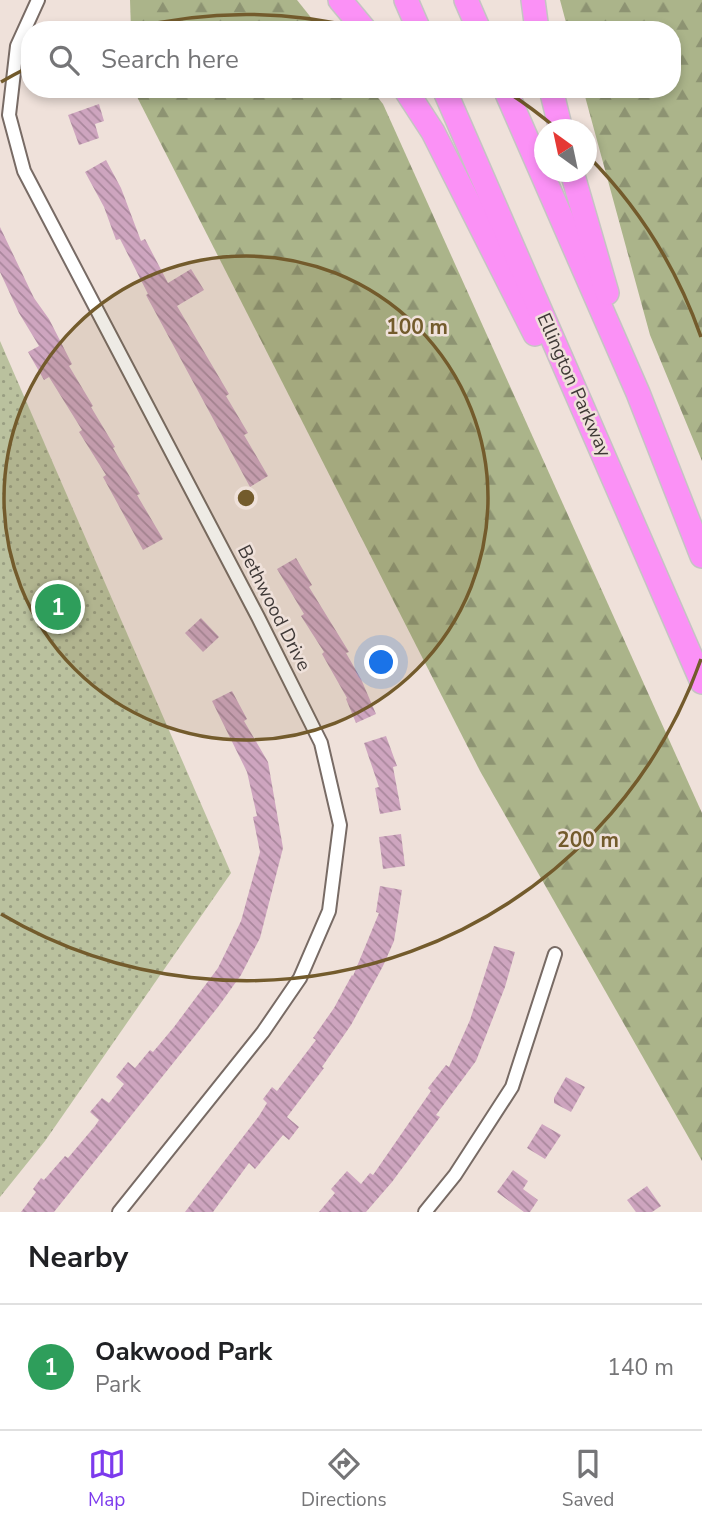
<!DOCTYPE html>
<html lang="en">
<head>
<meta charset="utf-8">
<style>
	body { margin:0; font-family:"Nunito Sans",sans-serif; background:#f2f2f2; color:#202124 }
	.compass { position:absolute; left:534px; top:119px; width:63px; height:63px; border-radius:50%; background:#fff; box-shadow:0 4px 10px #0003; rotate:327deg }
	.you { position:absolute; left:382px; top:663px; width:24px; height:24px; margin:-18px; border:5px solid #fff; border-radius:50%; background:#1a73e8; box-shadow:0 0 0 10px #1a73e833 }
	.badge { display:grid; place-items:center; width:46px; height:46px; border-radius:50%; background:#7c3aed; color:#fff; font-size:23px; font-weight:700 }
	.pin { position:absolute; translate:-50% -50%; border:4px solid #fff; box-shadow:0 2px 7px #0006 }
	.list { margin:0; padding:0; list-style:none }
	h2 { display:flex; justify-content:space-between; align-items:center; height:91px; margin:0; padding:0 28px; font-size:30px }
	h2 small { font-size:23px; font-weight:400; color:#757577 }
	.list li { display:grid; grid-template-columns:46px 1fr auto; gap:21px; align-items:center; box-sizing:border-box; height:126px; padding:0 28px; border-top:2px solid #e0e0e0 }
	.list b { display:block; font-size:26px; white-space:nowrap }
	.list p { margin:0; font-size:23px; white-space:nowrap; color:#757577 }
	.list em { font-size:23px; font-style:normal; color:#757577 }
	.icon { flex:none; width:38px; height:38px; fill:none; stroke:currentColor; stroke-width:2; stroke-linecap:round; stroke-linejoin:round }
	.map { position:relative; flex:none; width:702px; height:1212px; overflow:hidden }
	.search { position:absolute; background:#fff; box-shadow:0 4px 10px #0003; left:21px; right:21px; top:21px; height:77px; display:flex; align-items:center; gap:18px; box-sizing:border-box; padding:0 24px; border-radius:28px; color:#757577; font-size:26px }
	.sheet { height:217px; background:#fff }
	nav { display:flex; justify-content:space-around; align-items:center; box-sizing:border-box; height:98px; border-top:2px solid #e0e0e0; background:#fff; font-size:19px; color:#757577 }
	nav a { display:grid; justify-items:center; gap:4px }
	nav .on { color:#7c3aed }
	.map>svg:first-child { display:block }
	.grass { fill:url(#grass-dots) }
	.forest { fill:url(#forest-firs) }
	.building { fill:url(#building-back-hatch) }
	.lines { fill:none; stroke-linecap:round; stroke-linejoin:round }
	.minor-casing { stroke:#786b65; stroke-width:16 }
	.motorway-casing { stroke:#c5c4c3; stroke-width:26 }
	.minor { stroke:#fff; stroke-width:12 }
	.motorway { stroke:#fb91f6; stroke-width:23 }
	.ring { fill:none; stroke:#735b2c; stroke-width:3.5 }
	.labels { text-anchor:middle; dominant-baseline:central; stroke-width:5; stroke-linejoin:round; paint-order:stroke }
	.street-label { font-size:19px; fill:#3f3937; stroke:#efe1da }
	.centre { fill:#735b2c; stroke:#efe1da; stroke-width:3.5 }
	.ring-label { font-size:21px; text-anchor:middle; font-weight:bold; fill:#735b2c; stroke:#efe1da; stroke-width:5; stroke-linejoin:round; paint-order:stroke }
</style>
</head>
<body>
<div class="map">
<svg width="702" height="1212" viewBox="0 0 702 1212">
	<defs>
		<pattern id="grass-dots" width="8" height="8" patternUnits="userSpaceOnUse" patternTransform="scale(1.75)"><rect width="8" height="8" fill="#bac19e"/><path d="M2 2h.1M6 6h.1" fill="none" stroke="#999e82" stroke-width="1.8" stroke-linecap="round"/></pattern>
		<pattern id="forest-firs" width="22" height="20" patternUnits="userSpaceOnUse" patternTransform="scale(1.75)"><rect width="22" height="20" fill="#abb48a"/><path d="M5 1l3.5 6h-7zM16 11l3.5 6h-7z" fill="#8d9372"/></pattern>
		<pattern id="building-back-hatch" width="6" height="6" patternUnits="userSpaceOnUse" patternTransform="scale(1.75)"><rect width="6" height="6" fill="#cea5bf"/><path d="M-1 5l2 2M0 0l6 6M5-1l2 2" fill="none" stroke="#a9879c"/></pattern>
	</defs>
	<rect width="100%" height="100%" fill="#efe1da"/>
	<path class="grass" d="M0,341l231,532 -186,268 -45,56z"/>
	<g class="forest">
		<path d="M130,0h167l24,30h-190z"/>
		<path d="M560,0h142v461l-52,-126 -67,-246h89v-59h-104z"/>
		<path d="M133,89h238l12,15 319,709v348l-222,-390z"/>
	</g>
	<g class="building">
		<path d="M99,104l5,17 -9,3 4,14 -20,7 -11,-30z"/>
		<path d="M106,160l15,28 20,53 4,-2 23,44 23,-14 13,21 -27,16 52,88 -3,2 22,37 -4,2 24,41 -18,11 -104,-192 2,-1 -28,-55 -4,1 -12,-33 -19,-35z"/>
		<path d="M0,227l34,71 15,21 23,45 -3,2 24,40 -2,1 24,40 -2,1 27,46 -3,1 26,44 -20,11 -40,-73 3,-2 -27,-43 3,-2 -33,-53 -5,3 -16,-28 11,-6 -20,-33 -19,-41z"/>
		<path d="M296,558l16,27 -3,2 40,65 -3,1 15,26 15,35 -20,9 -10,-24 1,-1 -25,-44 2,-2 -23,-36 3,-2 -27,-45z"/>
		<path d="M201,618l18,19 -16,15 -18,-19z"/>
		<path d="M232,691l15,28 -3,2 24,41 15,86 -23,90 -19,37 -23,32 -164,205h-33l15,-20 -3,-3 8,-11 3,2 21,-24 3,2 27,-32 4,-6 -9,-8 12,-14 7,5 15,-19 -8,-7 12,-15 7,6 15,-18 3,2 21,-25 44,-59 23,-47 19,-69 -7,-35 4,-1 -10,-44 -35,-71z"/>
		<path d="M386,736l11,30 -4,1 8,43 -21,4 -5,-26 4,-1 -15,-44z"/>
		<path d="M401,834l4,32 -22,3 -4,-32z"/>
		<path d="M380,886l22,4 -8,51 -11,25 -32,59 -29,42 2,1 -37,49 12,10 -10,13 -6,-5 -28,34 -6,-6 -36,49h-28l74,-96 8,-13 -4,-4 9,-12 5,4 39,-51 -3,-2 21,-30 18,-33 1,1 26,-63 -3,-1z"/>
		<path d="M494,946l21,6 -10,35 -29,74 -40,54 4,2 -48,65 -26,30h-47l16,-19 -4,-4 16,-18 14,13 9,-11 3,2 58,-84 -3,-3 18,-23 3,2 21,-47z"/>
		<path d="M566,1077l19,10 -14,25 -17,-9v-5z"/>
		<path d="M542,1124l19,11 -16,24 -18,-11z"/>
		<path d="M513,1170l15,11 -5,8 15,11 -8,12h-6l-27,-20z"/>
		<path d="M647,1186l14,20 -9,6h-16l-9,-12z"/>
	</g>
	<g class="lines">
		<defs>
			<g id="minor">
				<path d="M38,0l-21,46 -8,69 15,56 234,446 63,126 19,82 -11,86 -29,67 -37,54 -144,180"/>
				<path d="M425,1212l30,-37 57,-88 43,-133"/>
			</g>
			<g id="motorway">
				<path d="M340,0l25,30"/>
				<path d="M406,0l13,30"/>
				<path d="M466,0l13,30"/>
				<path d="M533,0l4,30"/>
				<path d="M405,89l28,43 102,202"/>
				<path d="M444,89l258,593"/>
				<path d="M505,89l133,304 64,163"/>
				<path d="M551,89l10,41"/>
				<path d="M572,172l35,121"/>
			</g>
		</defs>
		<use href="#minor" class="minor-casing"/>
		<use href="#motorway" class="motorway-casing"/>
		<use href="#minor" class="minor"/>
		<use href="#motorway" class="motorway"/>
	</g>
	<circle cx="246" cy="498" r="242" fill="#735b2c" fill-opacity=".12"/>
	<g class="ring">
		<circle cx="246" cy="498" r="242"/>
		<path d="M701 659A483 483 0 0 1 1 914M1 82A483 483 0 0 1 27 68M129 29A483 483 0 0 1 363 29M506 91A483 483 0 0 1 556 128M588 156A483 483 0 0 1 701 337"/>
	</g>
	<g class="labels">
		<g class="street-label">
			<text transform="translate(574 385) rotate(66)">Ellington Parkway</text>
			<text transform="translate(274 608) rotate(63)">Bethwood Drive</text>
		</g>
	</g>
	<circle cx="246" cy="498" r="10" class="centre"/>
	<g class="ring-label">
		<text x="417" y="334">100 m</text>
		<text x="588" y="847">200 m</text>
	</g>
</svg>
<svg class="compass" viewBox="-18 -18 36 36"><path d="M0-13l5 13h-10z" fill="#e53935"/><path d="M0 13l5-13h-10z" fill="#757577"/></svg>
<div class="you"></div>
<div class="pin badge" style="left:58px;top:607px;background:#2e9e5b">1</div>
<div class="search"><svg class="icon" aria-label="search" viewBox="0 0 24 24"><circle cx="10" cy="10" r="6"/><path d="M15 15l6 6"/></svg>Search here</div>
</div>
<section class="sheet">
<h2>Nearby<small></small></h2>
<ul class="list">
<li><span class="badge" style="background:#2e9e5b">1</span><div><b>Oakwood Park</b><p>Park</p></div><em>140 m</em></li>
</ul>
</section>
<nav>
<a class="on"><svg class="icon" aria-label="map" viewBox="0 0 24 24"><path d="M3 6l6-2 6 2 6-2v14l-6 2-6-2-6 2zM9 4v14M15 6v14"/></svg>Map</a>
<a><svg class="icon" aria-label="directions" viewBox="0 0 24 24"><path d="M12 3l9 9-9 9-9-9zM9 14v-3h6M13 9l2 2-2 2"/></svg>Directions</a>
<a><svg class="icon" aria-label="saved" viewBox="0 0 24 24"><path d="M7 4h10v16l-5-4-5 4z"/></svg>Saved</a>
</nav>
</body>
</html>
